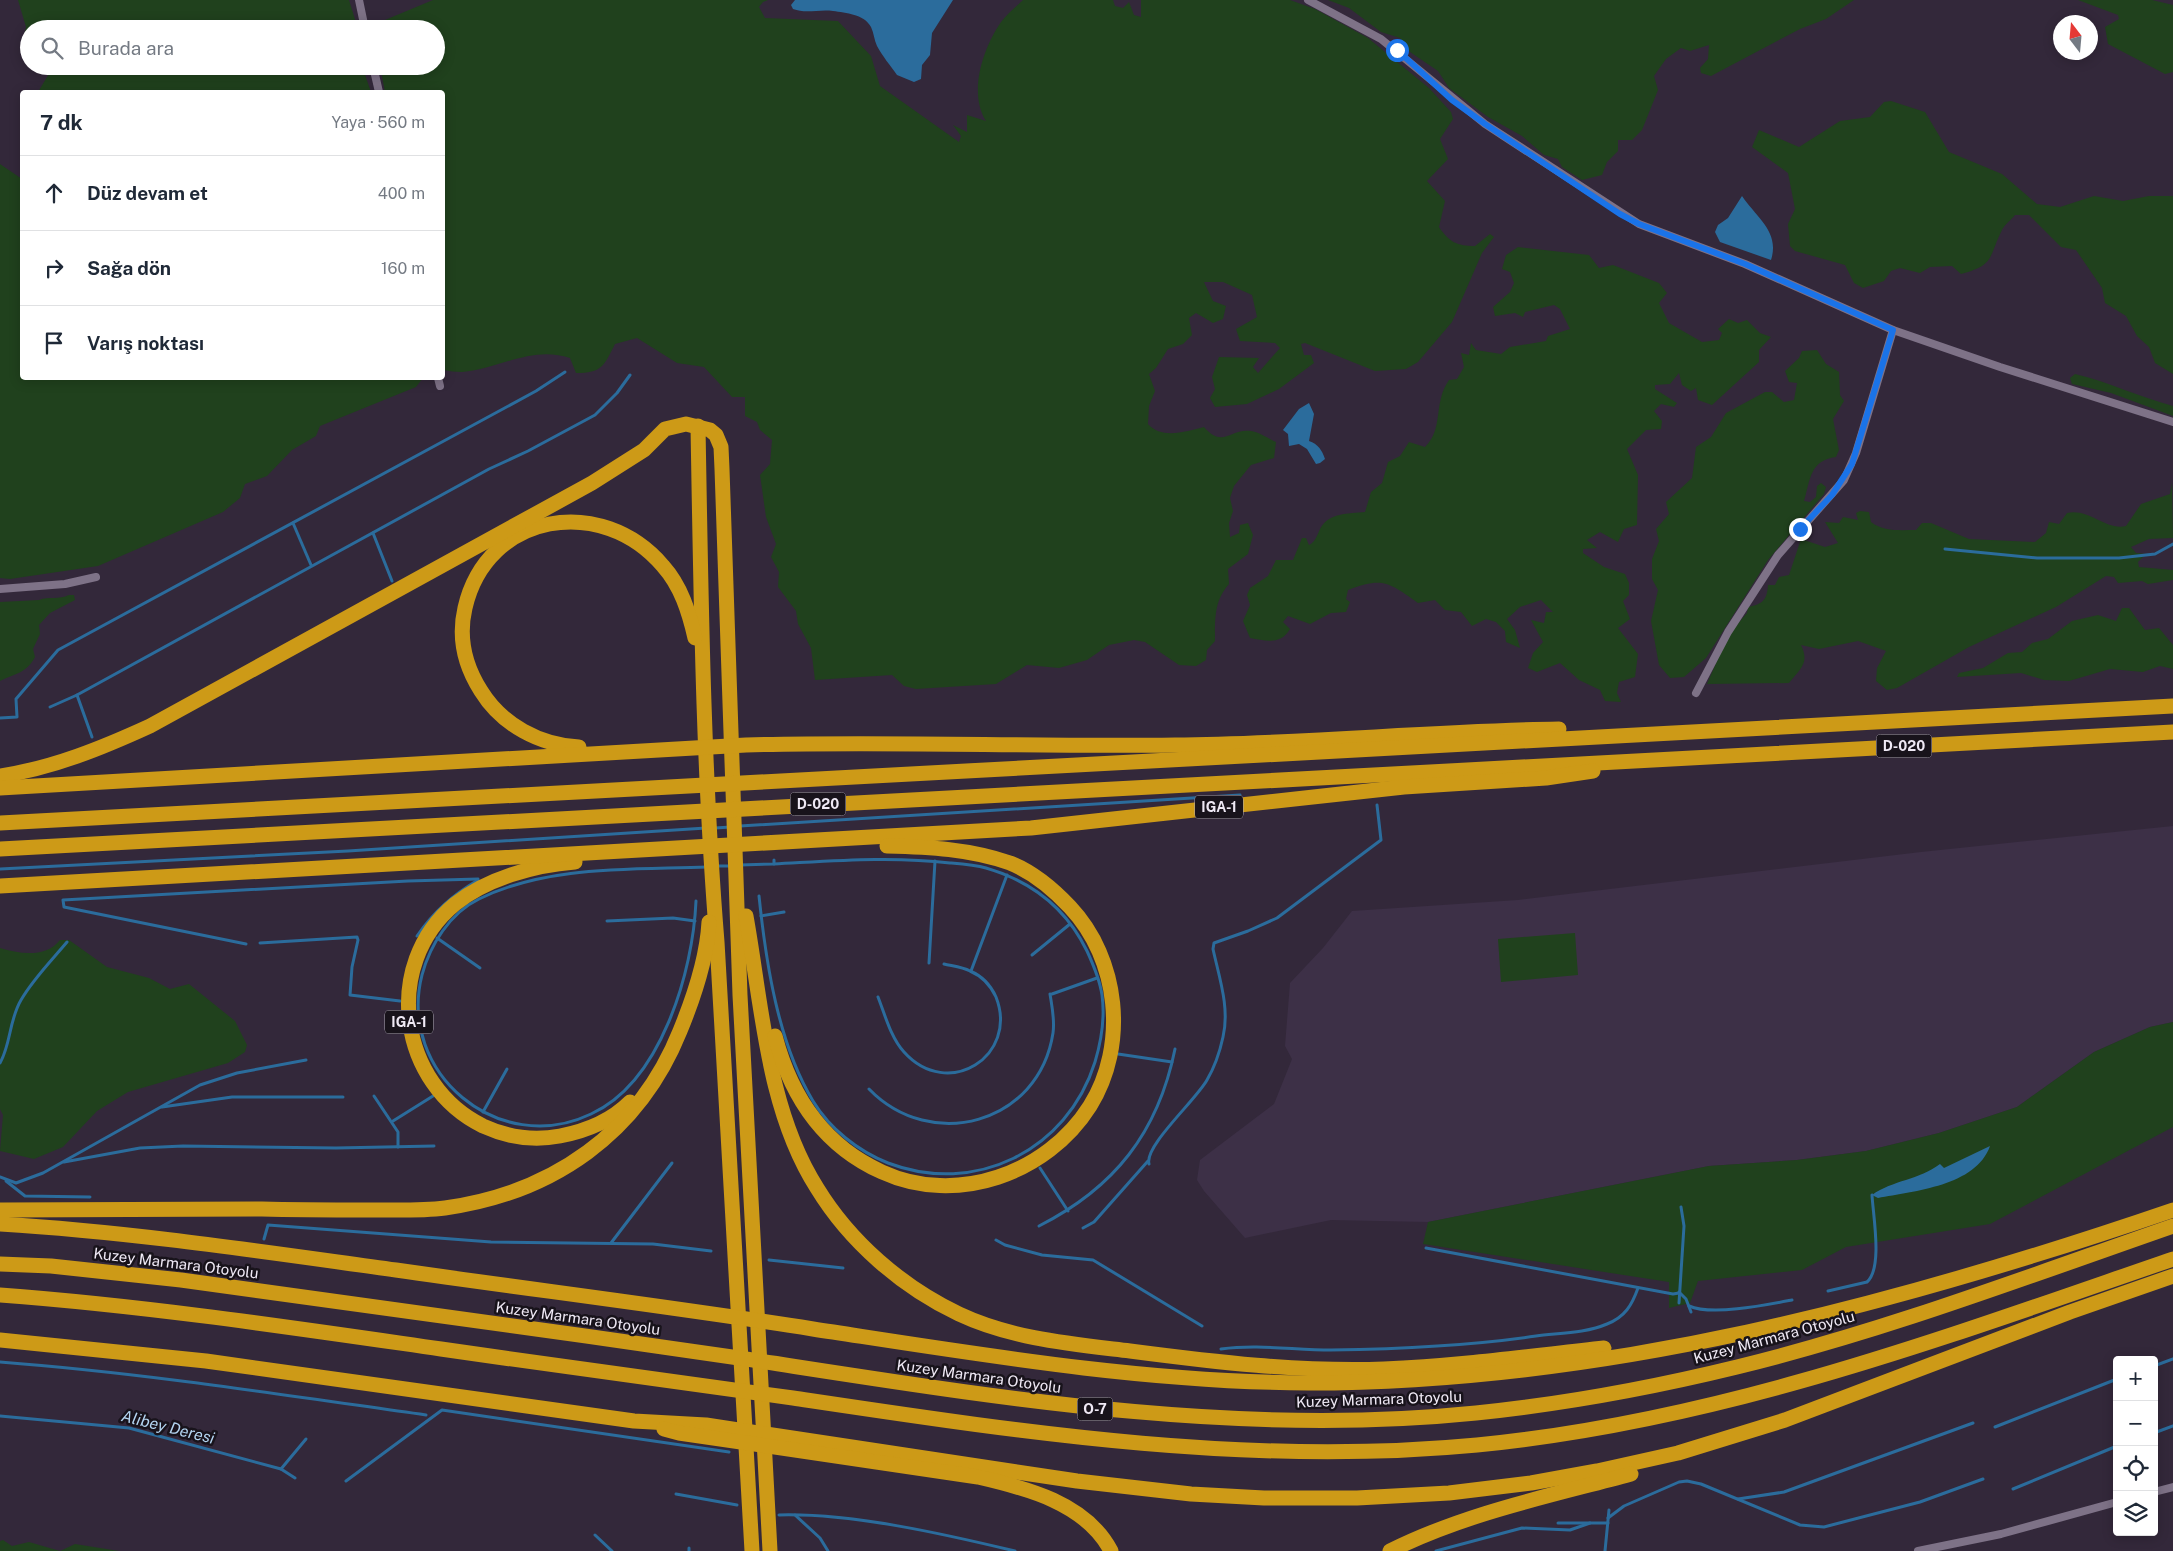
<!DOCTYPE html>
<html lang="tr">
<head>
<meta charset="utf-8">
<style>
	body { margin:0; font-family:"Public Sans",sans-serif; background:#f2f2f3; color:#1f2937 }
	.controls { position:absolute; right:15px; bottom:15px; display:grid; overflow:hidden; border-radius:5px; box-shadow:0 2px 12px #0003 }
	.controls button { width:45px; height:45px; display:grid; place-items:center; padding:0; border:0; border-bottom:1px solid #e0e1e3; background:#fff; color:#1f2937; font:25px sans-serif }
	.compass { position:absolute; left:2053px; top:15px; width:45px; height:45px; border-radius:50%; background:#fff; box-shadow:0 2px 12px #0003; rotate:344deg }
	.stop { position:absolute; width:15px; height:15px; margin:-11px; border:4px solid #1a73e8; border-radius:50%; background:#fff }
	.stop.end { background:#1a73e8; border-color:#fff; box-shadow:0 1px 5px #0008 }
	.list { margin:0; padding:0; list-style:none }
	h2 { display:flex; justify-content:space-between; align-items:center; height:65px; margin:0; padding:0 20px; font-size:21px }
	h2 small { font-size:16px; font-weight:400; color:#747a83 }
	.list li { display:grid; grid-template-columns:32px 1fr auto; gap:15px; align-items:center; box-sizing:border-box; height:75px; padding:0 20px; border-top:1px solid #e0e1e3 }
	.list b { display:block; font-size:19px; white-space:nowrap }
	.list em { font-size:16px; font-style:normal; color:#747a83 }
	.icon { flex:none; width:28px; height:28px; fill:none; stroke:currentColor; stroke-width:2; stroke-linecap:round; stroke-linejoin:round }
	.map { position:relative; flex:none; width:2173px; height:1551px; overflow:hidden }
	.search { position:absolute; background:#fff; box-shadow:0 2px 12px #0003; left:20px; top:20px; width:425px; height:55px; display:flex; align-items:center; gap:12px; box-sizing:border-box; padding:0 18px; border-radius:28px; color:#747a83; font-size:19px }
	.panel { position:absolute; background:#fff; box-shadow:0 2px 12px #0003; left:20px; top:90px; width:425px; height:290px; border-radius:5px }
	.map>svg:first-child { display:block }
	.built { fill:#3d3047 }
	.green { fill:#20411d }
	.water { fill:#2b6c9c }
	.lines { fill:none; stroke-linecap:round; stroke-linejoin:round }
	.stream { stroke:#2b6c9c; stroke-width:3 }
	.street { stroke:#7e7287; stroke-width:8 }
	.highway { stroke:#cd9a17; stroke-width:15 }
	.route { stroke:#1a73e8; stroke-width:6 }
	.labels { text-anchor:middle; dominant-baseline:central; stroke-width:5; stroke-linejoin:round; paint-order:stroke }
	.shield { fill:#18131b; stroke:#aea9b4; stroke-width:1 }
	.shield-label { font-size:14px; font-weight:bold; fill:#efe9f5 }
	.street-label { font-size:15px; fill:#efe9f5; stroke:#18131b }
	.water-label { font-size:16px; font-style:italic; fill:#b4d5f1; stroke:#18131b }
</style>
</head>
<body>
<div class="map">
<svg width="2173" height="1551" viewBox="0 0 2173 1551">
	<rect width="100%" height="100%" fill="#33283a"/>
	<path class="built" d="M2173,826v196l-23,5 -56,25 -77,55 -78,26 -73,18 -69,9 -88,6 -281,56 -97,-2 -86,18 -41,-47 -7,-11 3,-20 74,-56 18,-45 -7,-13 5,-63 33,-35 29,-37 166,-11 403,-48z"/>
	<g class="green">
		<path d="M18,0h331l9,29h-329v9l-6,1 3,-12z"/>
		<path d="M433,0h335l-5,2 -4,5 6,11 73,3 33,35 9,30 79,56 2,-6 -8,-11 14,7v-17l19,6c-18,-28 -3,-73 15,-99 6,-8 15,-15 22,-22h90l2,6 8,2 6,-6 5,13 7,2v-17h149l25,9 53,29 61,50 22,24 2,7 -13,20 8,20 -21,22 18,20 -6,26c10,15 18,19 36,19l15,-12 4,3 -12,16 -30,69 -34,40 -12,7 -31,2 -70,-28 -4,1 3,11h7l3,8 -35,26 -32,15 -32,3 -5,-9 5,-9 -3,-12 7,-20 40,1 -6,9 5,6 22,-25 -5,-5 -35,-2 -4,-12 21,-12 -5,-22 -29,-13h-19l9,19 13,5 -3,13 -10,4 -17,-10 -7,5 3,17 -9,9 -15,5 -12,19 -7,6 6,17 -6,15 -1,18c14,16 39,7 56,3 19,22 26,1 47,4 8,1 18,8 25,11l-2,16 -23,7 -17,21 -4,12 3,13 -4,12 1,14 9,-4 1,-8 8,-2 5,12 -5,19 -20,15 1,15c-15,17 -14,35 -14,57l-8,9 -1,10 -10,6 -17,-1 -34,-23 -11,-2 -25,5 -22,15 -28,8 -32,-3 -31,19 -80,5 -12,-3 -12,-11 -77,5 -4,-32 -13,-24 -2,-13 -18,-24 1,-15 -8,-15 5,-13 -10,-27 -6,-42 10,-11 2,-24 -12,-10 -3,-8 -12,-6v-19h-13l-28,-30 -27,-4 -40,-25 -22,6c-11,22 -13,29 -39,29l-6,-15c-38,-13 -71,11 -108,14 -6,0 -13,-1 -19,-2l-1,-278h-57l-5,-26h56v-37h-57l6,-9z"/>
		<path d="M1328,0h526l-28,19 -26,10 -89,47 -10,-3 -1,-5 8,-9 1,-14 -19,6 -9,-3 -15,11 -12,17 4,14 -16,40 -10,10h-14v11l-11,11 -5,13 -20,5 -20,-13 -4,-8 -14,-4 -22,-19 -34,-19 -39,-29 -11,-17 -28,-19 -10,-14 -19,-6 -32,-24z"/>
		<path d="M2078,0h74l21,5v67l-8,2 -57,-30 -3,-17 14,-8 -1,-4z"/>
		<path d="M66,66h296l9,26h-333l12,-20 14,-1z"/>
		<path d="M1891,101l34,11 24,40 53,22 35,30 23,3 34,-11 29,5 26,-5h24v178l-18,-11 -6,-16 -12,-11 -11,-20 -21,-13 -3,-15 -26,-38 -15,-3 -32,-32h-14c-4,5 -11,10 -13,15 -14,28 -7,35 -41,44l-9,-8 -22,1 -10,6 -20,-5 -9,3 -7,10 -21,7 -9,-5 -9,-18 -50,-14 -5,-5 -2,-22 7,-15 -7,-36 -36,-26 7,-17 40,17 41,-26 30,-4 14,-15z"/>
		<path d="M0,164l22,15v199h401l-7,9 -96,39 -4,10 -24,14 -25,26 -22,8 -5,14 -17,14 -125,54 -88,13 -10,-1z"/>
		<path d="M1518,247l71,8 10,13 14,-3 46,18 8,10 -8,10 10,20 33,19 17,-2 3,-7 -4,-4 11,-10 9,4 9,-3 13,13 11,4 -12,13v12l-47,43 -14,-5 -2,-12 -5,3 -9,-6 -3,-12 -9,11 -15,1v4l22,14 -3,4 -13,-3 -7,7 8,10 -1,8 -15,1 -19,19 11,26 -1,50 -13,4 -6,13 -18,-10 -13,8 10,8 -14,1v4l21,14 21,7 4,9v12l-6,6 7,18 -12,9 20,26 -3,23 -16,5 -2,11 4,9 -16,-1 -5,-11 -21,-10 -19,-17 -23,9 -9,-4 5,-15 10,-11 -12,-22 13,3 2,-11h7l-12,-12 -21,7 -13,12 8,11 5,18 -14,-6 -1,-11 -9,-9 -10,-3 -14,7 -11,-14 -16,-2 -10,-10 -17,3c-30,-21 -35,-26 -70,-13l-2,9 4,3 -4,10 -15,1 -21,11 -22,-8 -5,6 7,7c-9,16 -24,12 -40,9l-7,-17 7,-16 -3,-10 3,-7 18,-12 8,-16h17l9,-22h4l3,7c6,-3 8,-9 11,-16 9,-17 28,-15 45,-17l6,-20 11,-9 6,-21 12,-6 9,-14 16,5c19,-18 8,-45 24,-67l8,-1 7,-12 -3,-14 8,2 2,-12 5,7 25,4 9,-7 36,-6 2,-5 22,-7 -10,-20 -6,-4 -29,7 -2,5 -8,-4 -20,3 -2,-9 17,-15 4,-9 -4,-11 -8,-3 4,-14z"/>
		<path d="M1817,350l9,14 13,8 1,23 4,6 -11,18 6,31 -3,7c-26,3 -26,23 -32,44l6,1 6,-5 1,-11 4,-3 5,4 -2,7 -56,66 -62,98 -22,19 -14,1 -11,-13 -8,-44 7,-31 -6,-11v-20l7,-18 -3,-12 13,-15 -3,-12 26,-24 4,-31 15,-10 15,-24 39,-21h7l12,10 10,-2 3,-17 -8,-1 -4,-11 14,-13 3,-7z"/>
		<path d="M2075,374c34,8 64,23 98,32v10l-62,-23 -39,-9 -2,-6z"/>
		<path d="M2172,483l1,55 -24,1 -18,8 5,6 10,1 -8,8 1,5 34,3v10l-25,4 -6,-3 -24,2 -4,-6 -8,-1 -50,31 -87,40 -72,41 -10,2 -11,-9 1,-13 9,-17 -28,-10 -39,8 -18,-4c9,18 -1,24 -12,38l-82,1 21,-49 19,-22 1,-6c15,-3 19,-7 20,-22h7l4,-8 10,-2 12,-36 24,8 13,-4 -13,-21 14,1 4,-6 15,3 -2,-7 4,-2 9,1 2,10c13,10 29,8 45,8l6,-7h9l38,16 66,3 11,-9 3,-11 10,2 8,-11c22,-5 39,18 59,13l15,-22 29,-10z"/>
		<path d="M69,595h5l1,5 -25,13 -11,12 1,9 -7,15 2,8c-8,16 -21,17 -35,24v-79l39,-2c10,-4 20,0 30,-5z"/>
		<path d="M2122,608h7l16,22 14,-2 14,17v24l-13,-3 -17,6 -33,-3 -41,12 -25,-1 -23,-7 -64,4 2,-4 24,-5 25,-15 14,-1 10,-9 16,-4 24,-18 26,-6 18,6z"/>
		<path d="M1575,933l3,42 -77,7 -3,-43z"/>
		<path d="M60,940h9l38,27 42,11 21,11 19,-5 46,37 12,24 -2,7 -17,11 -100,29 -31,19 -34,36 -29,12 -34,-8 3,-36 -3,-6v-161c20,6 46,10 60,-8z"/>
		<path d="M2173,1022v105l-183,97 -144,23 -44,23 -104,11 -8,22 -21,5v-26l-246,-38 5,-22 281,-56 88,-6 69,-9 73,-18 78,-26 77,-55 56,-25z"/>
		<path d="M3,1540l9,6 17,-4 31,9 15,-7 44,7h-119v-10z"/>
	</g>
	<g class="water">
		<path d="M795,0h158l-21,33 -2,22 -8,10 -1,14 -7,3 -17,-7c-7,-10 -14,-18 -20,-29 -3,-6 -3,-13 -6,-19 -7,-13 -25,-14 -38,-16 -14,-2 -27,3 -40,-2l-2,-4z"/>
		<path d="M1742,196c15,22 38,36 29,64l-51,-18 -5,-10 3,-7 10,-7z"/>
		<path d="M1309,403l5,11 -5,27c9,3 13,9 16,18l-5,4 -4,1 -9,-15 -8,-5 -10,2 -1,-12 -5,-4 16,-21z"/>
		<path d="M1990,1146c-14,40 -76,45 -112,52l-6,-3c21,-15 47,-15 68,-31l4,4z"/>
	</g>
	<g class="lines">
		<g class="stream">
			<path d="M293,523l18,42"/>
			<path d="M373,533l19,48"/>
			<path d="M1945,549l92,9h82l36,-4 18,-10"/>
			<path d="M77,695l412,-226 39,-18 67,-36 22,-22 13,-18"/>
			<path d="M50,707l27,-12 15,42"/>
			<path d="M0,718l17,-1 -1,-18 42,-49 478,-259 29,-19"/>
			<path d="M740,826l500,-31"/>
			<path d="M715,828l16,-1"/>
			<path d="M740,865l34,-1v-4"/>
			<path d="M715,866h17"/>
			<path d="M0,869l348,-18 358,-23"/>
			<path d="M759,896c7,67 19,147 54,205 17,28 45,50 75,62 87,33 179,-12 207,-101 6,-20 10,-45 7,-67 -2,-14 -9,-31 -15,-44 -21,-43 -56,-70 -101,-83 -11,-3 -24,-4 -36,-5 -59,-7 -117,-2 -176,1"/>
			<path d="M696,901c-3,71 -35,181 -105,213 -92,44 -194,-41 -169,-139 8,-30 28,-62 57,-76 69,-34 153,-29 228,-32"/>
			<path d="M761,916l23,-4"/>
			<path d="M607,921l66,-3 22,3"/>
			<path d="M417,936c17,-25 36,-41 61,-56"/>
			<path d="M437,938l43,30"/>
			<path d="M260,943l97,-6 1,3 -6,27 -2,28 50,6"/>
			<path d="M246,944l-182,-37 -1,-7 345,-19 70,-2"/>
			<path d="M1032,955l38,-31"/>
			<path d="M929,963l6,-102"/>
			<path d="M971,971l36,-96"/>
			<path d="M1052,994l45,-16"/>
			<path d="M878,997c7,18 13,41 26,55 44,49 115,4 92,-55 -5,-11 -14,-21 -26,-26 -8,-4 -18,-5 -26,-7"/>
			<path d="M1118,1054l54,8"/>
			<path d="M0,1063c11,-19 9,-43 21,-63 12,-21 31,-40 46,-58"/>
			<path d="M869,1089c62,64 170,35 184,-56 2,-13 -1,-26 -3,-39"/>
			<path d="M374,1096l24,36v15"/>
			<path d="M162,1107l70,-10h111"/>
			<path d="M483,1112l24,-43"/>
			<path d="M393,1121l40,-25"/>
			<path d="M64,1162l76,-14 43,-2 153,2 98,-2"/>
			<path d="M1149,1164c-5,-18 47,-64 58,-84 7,-12 13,-29 16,-43 7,-29 -4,-60 -10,-88l1,-6 34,-12 29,-13 104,-78 -4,-35"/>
			<path d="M1040,1168l28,43"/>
			<path d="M0,1177l16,6 27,-10 157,-88 37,-12 69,-13"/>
			<path d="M6,1181l19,15 65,1"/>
			<path d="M1039,1226c75,-38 119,-93 136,-177"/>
			<path d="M1083,1228l11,-6 54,-61"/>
			<path d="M264,1239l4,-14 223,17 162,2 58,7"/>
			<path d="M996,1240l9,5 37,10 51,5 109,66"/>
			<path d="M611,1243l61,-80"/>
			<path d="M1426,1248l247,46 6,-1"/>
			<path d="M769,1260l74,8"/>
			<path d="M1828,1291l39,-9c16,-14 6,-67 5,-87"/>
			<path d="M1679,1292l7,7 5,13"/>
			<path d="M1679,1303l5,-77 -3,-19"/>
			<path d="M1689,1306c23,10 77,-1 103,-6"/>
			<path d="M1221,1349c37,-5 73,1 110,1 69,-1 137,-4 205,-14 23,-3 50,-3 71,-12 18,-7 25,-19 31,-36"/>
			<path d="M0,1362c143,11 284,33 426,53"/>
			<path d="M2154,1366l19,-7"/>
			<path d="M0,1416l129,12 152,41 14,9"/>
			<path d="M1995,1427l122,-48"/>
			<path d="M2154,1433l19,-7"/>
			<path d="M281,1469l25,-30"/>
			<path d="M346,1481l96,-71 287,42"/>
			<path d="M2013,1489l104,-43"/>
			<path d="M676,1494l61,11"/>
			<path d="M1738,1499l46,-7 189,-69"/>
			<path d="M779,1515c73,-2 165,19 236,36"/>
			<path d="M795,1515l25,23 8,13"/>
			<path d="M1608,1518l16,-12 55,-24 8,-1 14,3 99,41 24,2 96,-25 63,-23"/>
			<path d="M1558,1523h50"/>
			<path d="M595,1535l17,16"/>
			<path d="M689,1548v3"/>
			<path d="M1436,1551l86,-23 48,2 20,-7"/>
			<path d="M1605,1551l4,-41"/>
		</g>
		<g class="street">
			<path d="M359,0l6,29"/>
			<path d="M1308,0l73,39 104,85 154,100 106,40 148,66 107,37 173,55"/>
			<path d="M373,66l6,26"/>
			<path d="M438,378l2,8"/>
			<path d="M0,589l65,-5 31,-7"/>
			<path d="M1696,693l32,-61 50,-77 66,-75 12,-27 37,-123"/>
			<path d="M2154,1492l19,-5"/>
			<path d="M1918,1551l83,-17 116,-32"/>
		</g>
		<g class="highway">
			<path d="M698,426c3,172 5,344 19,516l35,609"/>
			<path d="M579,747c-39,-2 -77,-22 -98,-56 -16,-25 -23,-53 -16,-83 22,-96 137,-114 198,-42 18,20 26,46 32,72"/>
			<path d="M0,776c53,-8 102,-28 150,-50l442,-243 52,-33 21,-21 21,-5 24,6 6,5 5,12 1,22 18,526 30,556"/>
			<path d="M0,788l746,-43c143,-4 286,2 429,0 128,-1 256,-14 384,-16"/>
			<path d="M0,823l2173,-117"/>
			<path d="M0,849l2173,-117"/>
			<path d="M575,862c-41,3 -89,17 -120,42 -74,61 -56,181 28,222 24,11 51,15 77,10 26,-5 51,-15 70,-34"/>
			<path d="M0,886l1031,-58 373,-41 142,-9 47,-7"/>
			<path d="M746,916c16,89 21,194 71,272 33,54 85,99 142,126 53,25 113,30 171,37 84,11 169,21 254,18 74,-3 146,-13 220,-21"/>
			<path d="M775,1036c16,61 49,110 107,136 74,34 165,2 208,-66 38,-61 29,-147 -20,-199 -16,-17 -37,-35 -60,-44 -40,-14 -81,-16 -123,-17"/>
			<path d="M0,1210c87,-1 174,-1 262,-1 36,1 73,1 109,1 24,0 50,1 74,-2 108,-15 194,-75 235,-177 14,-34 27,-72 29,-109"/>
			<path d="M0,1224c133,8 264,28 396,46 139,20 278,37 417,59 164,25 328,53 495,54 296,0 587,-78 865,-173"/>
			<path d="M0,1264l51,2 130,14c189,27 377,51 565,79 242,37 485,79 730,54 88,-9 175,-25 261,-46 148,-36 292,-91 436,-141"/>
			<path d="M0,1295c148,11 294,33 441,54 117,17 234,32 352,49 228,34 453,69 684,47 245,-24 466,-107 696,-186"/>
			<path d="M0,1340l206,21 428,60 72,4 371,56 114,13 73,4h93l92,-5 82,-10 66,-12 81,-18 107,-33 285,-108 103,-36"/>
			<path d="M664,1429l15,4 299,44c48,11 108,26 133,74"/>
			<path d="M1390,1551c76,-38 160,-55 241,-77"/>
		</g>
	</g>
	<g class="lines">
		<path class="route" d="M1397,50l55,50 33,24 135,90 19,10 106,40 148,66 -41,134 -20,31 -32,34"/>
	</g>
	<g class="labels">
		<g class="shield">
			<rect x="1876.5" y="734.5" width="55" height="23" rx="4"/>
			<rect x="790.5" y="792.5" width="55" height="23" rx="4"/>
			<rect x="1195" y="795.5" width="48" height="23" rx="4"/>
			<rect x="385" y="1010.5" width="48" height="23" rx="4"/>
			<rect x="1077.5" y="1397.5" width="35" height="23" rx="4"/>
		</g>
		<g class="shield-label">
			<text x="1904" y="746">D-020</text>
			<text x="818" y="804">D-020</text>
			<text x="1219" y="807">IGA-1</text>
			<text x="409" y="1022">IGA-1</text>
			<text x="1095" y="1409">O-7</text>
		</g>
		<g class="street-label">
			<text transform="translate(176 1263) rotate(7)">Kuzey Marmara Otoyolu</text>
			<text transform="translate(578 1318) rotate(8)">Kuzey Marmara Otoyolu</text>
			<text transform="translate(1774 1337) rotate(-15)">Kuzey Marmara Otoyolu</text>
			<text transform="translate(979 1376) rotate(8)">Kuzey Marmara Otoyolu</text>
			<text transform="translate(1379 1399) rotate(-2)">Kuzey Marmara Otoyolu</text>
		</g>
		<g class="water-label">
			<text transform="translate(168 1427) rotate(14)">Alibey Deresi</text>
		</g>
	</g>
</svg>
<div class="controls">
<button>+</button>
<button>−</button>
<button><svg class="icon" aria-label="locate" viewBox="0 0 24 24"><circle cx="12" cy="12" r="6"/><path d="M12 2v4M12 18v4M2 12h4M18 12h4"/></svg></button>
<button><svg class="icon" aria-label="layers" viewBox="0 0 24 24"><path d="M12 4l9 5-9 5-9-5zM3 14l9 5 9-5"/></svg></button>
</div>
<svg class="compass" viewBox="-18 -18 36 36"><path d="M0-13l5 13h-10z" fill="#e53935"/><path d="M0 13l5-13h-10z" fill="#747a83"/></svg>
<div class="stop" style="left:1397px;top:50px"></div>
<div class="stop end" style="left:1800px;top:529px"></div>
<div class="search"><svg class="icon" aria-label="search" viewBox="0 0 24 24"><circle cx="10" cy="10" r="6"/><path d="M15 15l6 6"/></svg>Burada ara</div>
<section class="panel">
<h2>7 dk<small>Yaya · 560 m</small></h2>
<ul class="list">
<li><svg class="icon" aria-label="ahead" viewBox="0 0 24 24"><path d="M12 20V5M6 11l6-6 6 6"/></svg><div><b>Düz devam et</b></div><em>400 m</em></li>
<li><svg class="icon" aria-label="right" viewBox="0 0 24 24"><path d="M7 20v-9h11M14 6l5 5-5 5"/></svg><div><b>Sağa dön</b></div><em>160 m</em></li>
<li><svg class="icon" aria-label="arrive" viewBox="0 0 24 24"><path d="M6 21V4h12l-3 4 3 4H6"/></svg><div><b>Varış noktası</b></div></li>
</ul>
</section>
</div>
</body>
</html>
